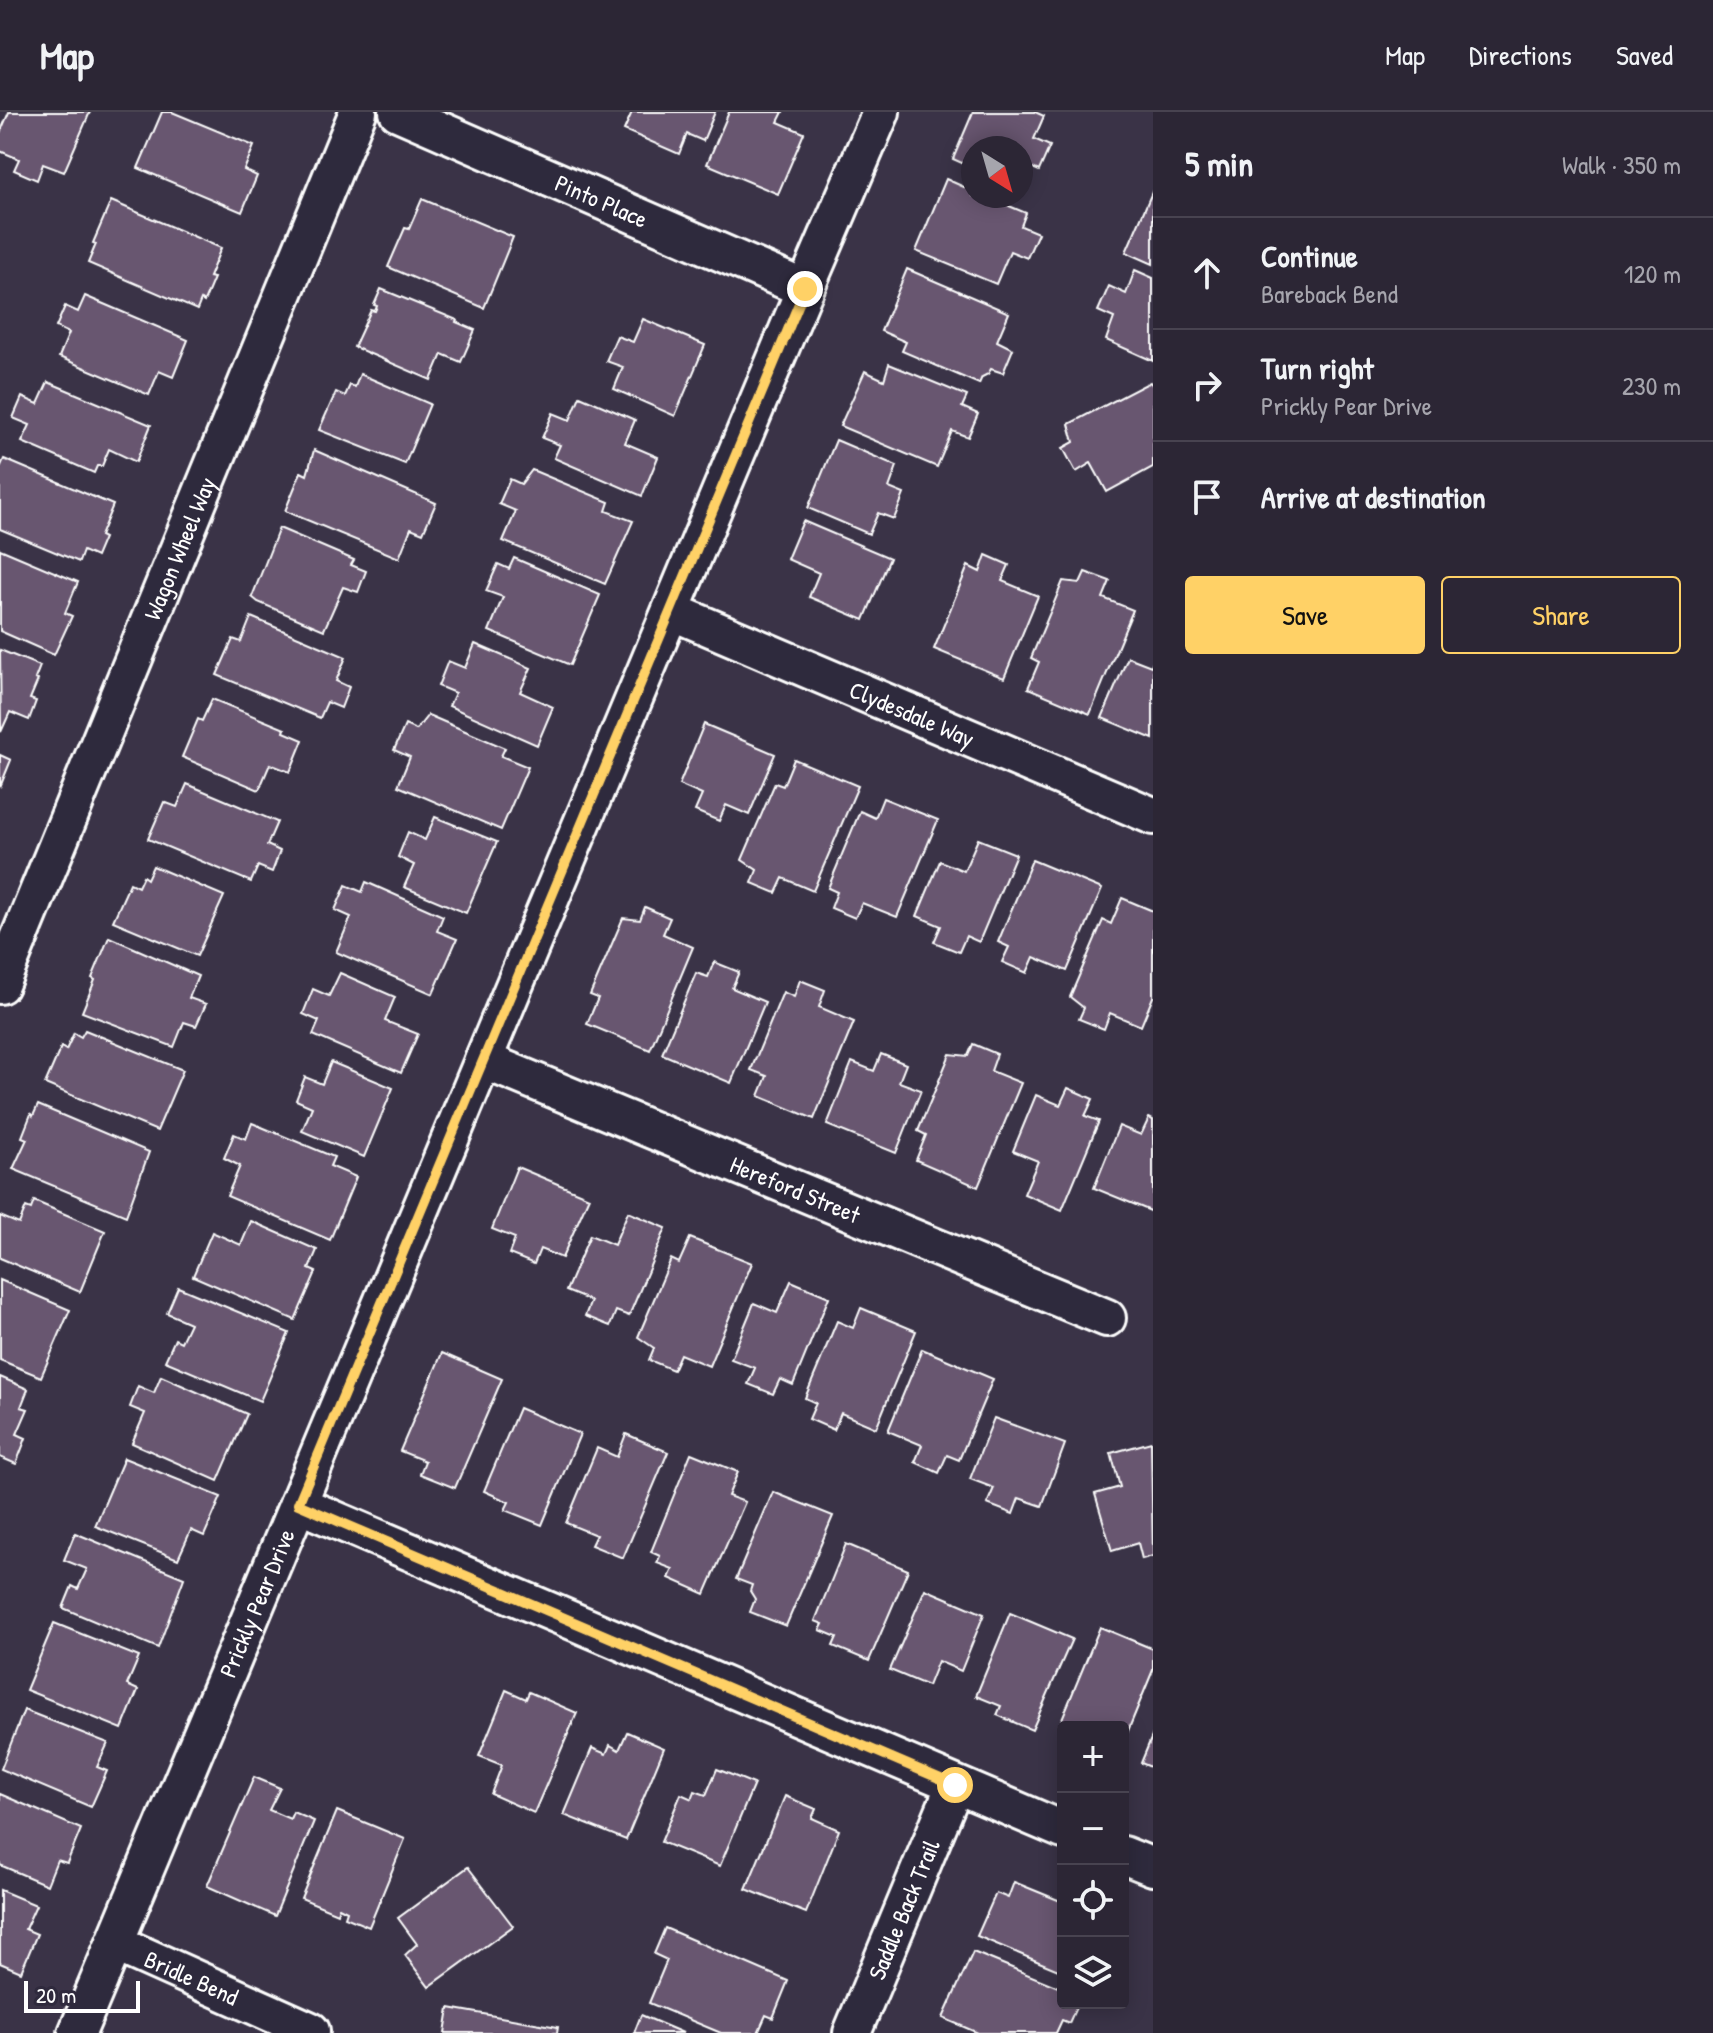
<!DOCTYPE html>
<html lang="en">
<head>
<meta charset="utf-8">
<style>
	body { margin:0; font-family:"Patrick Hand",sans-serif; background:#383241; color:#f1f3f6 }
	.controls { position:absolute; right:24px; bottom:24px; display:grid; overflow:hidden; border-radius:8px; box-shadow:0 4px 20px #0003 }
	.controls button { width:72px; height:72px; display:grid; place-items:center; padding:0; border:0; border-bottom:2px solid #484350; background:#2c2635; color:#f1f3f6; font:40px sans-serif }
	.compass { position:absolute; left:961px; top:24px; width:72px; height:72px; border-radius:50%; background:#2c2635; box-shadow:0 4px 20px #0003; rotate:143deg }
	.scale { position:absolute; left:24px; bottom:20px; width:116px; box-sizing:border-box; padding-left:8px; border:4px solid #fff; border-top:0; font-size:22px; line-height:28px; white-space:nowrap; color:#fff; -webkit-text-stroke:6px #2f2a3d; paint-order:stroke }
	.stop { position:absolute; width:24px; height:24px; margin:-18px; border:6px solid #ffd166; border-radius:50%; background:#fff }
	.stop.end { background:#ffd166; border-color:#fff; box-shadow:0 2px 8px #0008 }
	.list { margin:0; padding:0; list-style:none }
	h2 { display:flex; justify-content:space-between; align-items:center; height:104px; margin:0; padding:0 32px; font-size:34px }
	h2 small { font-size:26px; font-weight:400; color:#a6a5ad }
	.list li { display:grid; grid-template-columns:52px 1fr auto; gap:24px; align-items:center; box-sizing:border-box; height:112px; padding:0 32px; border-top:2px solid #484350 }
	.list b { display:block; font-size:30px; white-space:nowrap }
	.list p { margin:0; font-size:26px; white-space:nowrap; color:#a6a5ad }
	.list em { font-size:26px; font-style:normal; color:#a6a5ad }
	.actions { display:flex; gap:16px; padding:24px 32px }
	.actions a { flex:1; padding:18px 0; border:2px solid #ffd166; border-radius:8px; text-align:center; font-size:28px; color:#ffd166 }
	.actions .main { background:#ffd166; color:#111 }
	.icon { flex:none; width:44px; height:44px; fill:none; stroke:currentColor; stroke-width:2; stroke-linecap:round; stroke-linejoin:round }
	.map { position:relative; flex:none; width:1153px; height:1921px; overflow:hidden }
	header { display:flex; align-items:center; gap:48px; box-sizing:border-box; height:112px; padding:0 40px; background:#2c2635; border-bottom:2px solid #484350 }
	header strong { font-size:38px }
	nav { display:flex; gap:44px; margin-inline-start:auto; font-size:28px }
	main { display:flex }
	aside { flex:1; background:#2c2635 }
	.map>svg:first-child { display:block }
	.building { fill:#685670; stroke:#fff; stroke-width:2 }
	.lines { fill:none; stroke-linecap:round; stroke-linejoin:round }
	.minor-casing { stroke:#fff; stroke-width:42 }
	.minor { stroke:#2f2a3d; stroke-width:36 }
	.route { stroke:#ffd166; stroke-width:10 }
	.labels { text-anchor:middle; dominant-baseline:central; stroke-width:6; stroke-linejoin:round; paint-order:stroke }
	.street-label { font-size:24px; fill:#fff; stroke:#2f2a3d }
</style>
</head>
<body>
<header>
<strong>Map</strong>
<nav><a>Map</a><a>Directions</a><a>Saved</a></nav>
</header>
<main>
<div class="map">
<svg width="1153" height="1921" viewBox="0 0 1153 1921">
	<rect width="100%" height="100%" fill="#3a3347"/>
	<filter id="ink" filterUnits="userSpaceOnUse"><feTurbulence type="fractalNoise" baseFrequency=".0125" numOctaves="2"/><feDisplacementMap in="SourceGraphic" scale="16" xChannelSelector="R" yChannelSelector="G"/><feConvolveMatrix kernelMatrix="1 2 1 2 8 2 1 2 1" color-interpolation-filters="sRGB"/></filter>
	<g filter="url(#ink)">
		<g class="building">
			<path d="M9,0h81l-26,60 -21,-8 -6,16 -23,-10 5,-11 -19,-8v-18z"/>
			<path d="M162,0h10l82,34 -10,24 13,6 -15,36 -104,-44z"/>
			<path d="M632,0h83l-12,29 -16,-7 -8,20 -55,-24z"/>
			<path d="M729,0h54l-5,10 26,11 -26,61 -71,-30z"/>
			<path d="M973,0h62l9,4 -10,23 16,7 -11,25 -15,-7 -3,7v-23h-48v20l-20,-9z"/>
			<path d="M946,67l27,12v5h12l41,17 -5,13 17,7 -11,25 -17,-7 -14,33 -80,-33z"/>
			<path d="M1153,78v74l-27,-12z"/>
			<path d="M422,87l91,38 -29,71 -96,-41 17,-39 4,1z"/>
			<path d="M111,89l110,47 -12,29 5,1 -10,24 -3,-2 -4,10 -109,-47 8,-19 -3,-1z"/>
			<path d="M907,157l102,44 -12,28 16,8 -10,24 -12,-4 -3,5 -6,3 -3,7 -77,-33 4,-9 -25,-11z"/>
			<path d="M1135,158l18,8v83l-47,-21 8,-22 -16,-7 11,-25 17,8z"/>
			<path d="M381,177l76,31 -1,2 19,8 -14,32 -19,-8 -11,26 -77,-33 17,-37 4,1 2,-5 -3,-1z"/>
			<path d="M85,184l103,44 -15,37 -14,-6 -10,24 -90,-38 10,-24 -13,-6 9,-21 13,6z"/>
			<path d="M643,207l62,26 -30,71 -61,-27 9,-22 -17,-6 11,-25 16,6z"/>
			<path d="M889,252l78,32 -5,11 16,7 -10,23 -16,-6 -15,36 -97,-41 25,-55 19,9z"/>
			<path d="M360,262l70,30 -25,60 -86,-34 17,-38 9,4 5,-11 5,2z"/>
			<path d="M48,270l103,43 -15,37 -27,-13 -7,17h-5l-3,7 -72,-31 8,-17 -17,-7 9,-21 16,7z"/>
			<path d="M1150,270l3,4v81l-46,25 -16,-29 -15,9 -13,-24 11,-6 -5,-18z"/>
			<path d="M580,284l55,24 -10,23 33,14 -16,39 -88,-38 6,-13 -18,-7 11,-25 17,7z"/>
			<path d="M836,328l61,26 -8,22 15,6 -10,25 -16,-6 -9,21 -61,-26z"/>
			<path d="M314,338l122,53 -13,30 -12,-5 -12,30 -114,-47 16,-39 6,3z"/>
			<path d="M4,347l109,46 -13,31 4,2 -8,19 -13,-6 -4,11 -79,-33v-61z"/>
			<path d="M532,358l77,32 -3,9 27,10 -28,63 -102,-43 13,-30 -17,-7 11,-25 11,5z"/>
			<path d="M803,409l87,37 -26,62 -55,-23 10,-24 -32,-14z"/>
			<path d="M279,416l75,32 -3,5 15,6 -8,21 -15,-5 -19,43 -66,-28 -6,-5z"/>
			<path d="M0,437l78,33 -13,31 7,3 -18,39 -54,-24z"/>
			<path d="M986,443l23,10 -7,16 36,15 -34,82 -70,-29 34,-83 12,6z"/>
			<path d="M514,446l86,37 -30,70 -81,-34 14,-34 -17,-6 12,-27 11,5z"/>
			<path d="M1085,460l25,9 -7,17 30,12 -43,104 -62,-26 11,-26 -8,-4 32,-77 17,2z"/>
			<path d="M251,505l95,40 -10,24 13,6 -8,21 -14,-6 -7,16 -103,-43 16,-36 8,3z"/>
			<path d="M475,532l56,24 -11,24 33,15 -16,38 -88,-39 6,-13 -17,-7 10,-25 17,7z"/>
			<path d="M0,538l40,16 -5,13 3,1 -8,19 6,2 -7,19 -19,-8 -9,20z"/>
			<path d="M1128,545l23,9 2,-5v78l-51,-21z"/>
			<path d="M212,587l73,30 -1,3 19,8 -13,32 -20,-8 -11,26 -77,-33 16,-38 4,2z"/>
			<path d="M428,603l77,33 -4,8 27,11 -27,63 -103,-44 12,-29 -16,-7 11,-25 11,5z"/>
			<path d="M704,612l71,30 -26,61 -23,-10 -7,16 -24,-10 7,-16 -23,-10z"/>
			<path d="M0,643l11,5 -11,27z"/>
			<path d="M794,647l64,27 -45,105 -30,-13 -7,15 -24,-10 5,-13 -15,-10 33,-77 8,3z"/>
			<path d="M187,672l90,38 -10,23 13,6 -8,21 -14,-6 -7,16 -103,-43 16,-37 13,5z"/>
			<path d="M883,686l55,22 -41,97 -35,-14 -7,15 -24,-10 6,-16 -9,-4 32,-77 15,7z"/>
			<path d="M435,705l62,25 -31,71 -62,-26 10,-22 -16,-8 10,-25 17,8z"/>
			<path d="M978,727l38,15 -37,88 -13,-6 -7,16 -25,-10 7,-16 -24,-10 23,-55 24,10z"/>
			<path d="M1032,748l70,29 -35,82 -33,-14 -7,16 -25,-11 7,-15 -11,-5z"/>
			<path d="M153,754l71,30 -27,60 -84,-35 17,-38 8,4 5,-11 4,3z"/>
			<path d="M366,770l77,34 -6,15 20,8 -24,55 -97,-42 15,-35 -16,-7 11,-25 16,7z"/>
			<path d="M1122,786l31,13v86l-12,29 -31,-13 -6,16 -25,-10 5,-11 -14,-11 33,-77 8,4z"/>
			<path d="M645,795l25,11 -7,16 30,13 -43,103 -63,-26 11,-26 -8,-3 33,-77 17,2z"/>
			<path d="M109,825l89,39 -9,22 17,6 -10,22 -12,-4 -10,25 -92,-35 13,-32 -3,-2z"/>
			<path d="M714,850l25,10 -7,16 33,14 -34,81 -69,-29 34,-81 12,4z"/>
			<path d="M340,861l55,24 -10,24 33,13 -17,39 -88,-38 6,-14 -16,-7 10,-25 16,7z"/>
			<path d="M800,868l25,10 -6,17 35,15 -40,97 -55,-23 8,-20 -16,-6 32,-78 11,5z"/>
			<path d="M85,918l98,40 -26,61 -112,-47 16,-37 5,3 8,-17 7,4z"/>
			<path d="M973,932l24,10 -6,17 30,12 -43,104 -62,-27 10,-25 -8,-4 32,-77 18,2z"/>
			<path d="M881,942l25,10 -7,18 22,8 -25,63 -69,-28 25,-63 22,9z"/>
			<path d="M331,950l62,26 -29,69 -62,-26 10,-24 -16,-7 9,-23 17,7z"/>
			<path d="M1068,976l25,11 -8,17 14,5 -37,89 -38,-16 14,-33 -25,-10 23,-56 24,10z"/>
			<path d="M38,993l111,47 -23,64 -113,-47 14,-30 -5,-2 9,-23 2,2z"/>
			<path d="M1149,1006l4,2v92l-59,-24 25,-62 22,9z"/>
			<path d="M252,1011l82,34 -4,9 26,11 -26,63 -103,-44 13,-30 -16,-8 10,-24 12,5z"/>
			<path d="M517,1055l72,30 -27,61 -22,-9 -6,15 -25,-10 6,-16 -23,-9z"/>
			<path d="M34,1089l71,30 -25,61 -80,-34v-42l19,8 7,-17 5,2z"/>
			<path d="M628,1100l38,16 -37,88 -13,-5 -6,15 -25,-10 6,-15 -25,-10 24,-56 24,10z"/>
			<path d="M251,1109l66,29 -8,19 7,3 -21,48 -102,-44 19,-44 29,13z"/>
			<path d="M690,1126l62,25 -43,103 -29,-12 -7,16 -24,-10 5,-12 -16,-11 33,-78 8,4z"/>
			<path d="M0,1168l70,30 -29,67 -41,-17z"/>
			<path d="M791,1169l38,16 -36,88 -13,-6 -7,15 -25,-10 7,-16 -24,-9 23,-56 23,10z"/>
			<path d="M178,1175l111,46 -29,68 -95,-40 10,-22 6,3 9,-19 -23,-10z"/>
			<path d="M861,1196l55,23 -40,97 -35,-15 -7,17 -25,-11 7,-16 -11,-5 32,-77 16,7z"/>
			<path d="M922,1237l71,30 -34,81 -12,-5 -8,18 -24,-11 7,-17 -34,-14z"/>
			<path d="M442,1241l60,26 -47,109 -35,-14 5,-13 -25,-10z"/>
			<path d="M161,1264l86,38 -29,67 -86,-38 13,-30 -15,-6 8,-21 16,7z"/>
			<path d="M0,1265l28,12 -7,18 7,2 -11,25 9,4 -10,26 -16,-7z"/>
			<path d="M519,1296l61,26 -38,91 -37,-15 4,-8 -25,-11z"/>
			<path d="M994,1306l71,26 -23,62 -23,-8 -6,16 -26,-10 7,-16 -24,-9z"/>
			<path d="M626,1322l42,18 -45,106 -32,-13 5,-10 -30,-12 31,-75 20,9z"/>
			<path d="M1151,1330l2,114 -11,3 -4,-16 -26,8 -17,-57 25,-7 -9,-34z"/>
			<path d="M691,1341l47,19 -10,24 17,6 -40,92 -36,-16 4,-9 -16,-6 3,-7 -9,-4z"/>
			<path d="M124,1346l97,39 -17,39 -13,-6 -13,29 -83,-33z"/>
			<path d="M773,1380l60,24 -47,110 -36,-14 5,-13 -5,-8 2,-6 -16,-6z"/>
			<path d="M75,1421l109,45 -26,70 -95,-40 9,-22 6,3 9,-20 -23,-9z"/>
			<path d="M846,1432l62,26 -39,91 -36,-15 4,-9 -17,-7 3,-6 -8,-3z"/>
			<path d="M925,1477l59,25 -23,57 -23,-10 -10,25 -38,-16z"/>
			<path d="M1010,1501l62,26 -40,91 -35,-15 4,-9 -25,-10z"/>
			<path d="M54,1511l85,34 -12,28 11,5 -16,39 -96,-39z"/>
			<path d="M1100,1515l53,22v21l-30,73v-16l-64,-1z"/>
			<path d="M506,1578l20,9 3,-7 48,21 -43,100 -43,-19 11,-29 -23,-9z"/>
			<path d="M24,1598l84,33 -11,24 10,4 -16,36 -90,-38z"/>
			<path d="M627,1620l37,16 -38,92 -62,-25 28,-67 14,6 4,-9 9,5z"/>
			<path d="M1153,1622v34l-12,-5z"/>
			<path d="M717,1657l37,15 -34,82 -59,-24 20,-48 11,5 3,-8 11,4z"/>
			<path d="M254,1665l26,11 -11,22 21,9 3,-7 21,9 -39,95 -68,-30z"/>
			<path d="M0,1682l81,35 -14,34 -10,-3 -10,25 -47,-20z"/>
			<path d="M785,1684l31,13 -4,9 27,12 -33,83 -60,-24z"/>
			<path d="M337,1699l68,28 -36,88 -24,-10 2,-6 -8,-4 -2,6 -36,-15z"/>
			<path d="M468,1755l45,59 -84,61 -24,-32 12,-11 -19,-26z"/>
			<path d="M1014,1770l49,20v70l-86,-36 19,-43 12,5z"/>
			<path d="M0,1778l36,15 -11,24 12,5 -16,38 -21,-9z"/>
			<path d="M665,1816l123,53 -15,37 -7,-3 -8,18h-37l-72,-30 18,-43 -13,-6z"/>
			<path d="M973,1840l90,37v14h15l-9,20 -7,-3 -6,13h-78l-35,-15z"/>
			<path d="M449,1896l109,19 -1,6h-112z"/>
			<path d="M641,1903l42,18h-49z"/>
		</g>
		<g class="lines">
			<defs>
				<g id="minor">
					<path id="s1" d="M398,0l407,177"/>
					<path id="s2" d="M671,499l482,205"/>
					<path id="s3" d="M0,873l358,-873"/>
					<path id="s4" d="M483,948l624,258"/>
					<path d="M298,1392l765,326"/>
					<path d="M1123,1743l30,12"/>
					<path id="s5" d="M115,1831l196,88"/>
					<path id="s6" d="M77,1921l728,-1744 76,-177"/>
					<path id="s7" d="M852,1921l103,-248"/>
				</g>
			</defs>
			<use href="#minor" class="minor-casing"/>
			<use href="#minor" class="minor"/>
		</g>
	</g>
	<g class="lines" filter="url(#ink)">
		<path class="route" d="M805,177l-507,1215 657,281"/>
	</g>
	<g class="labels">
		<g class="street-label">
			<text stroke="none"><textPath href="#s1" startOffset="222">Pinto Place</textPath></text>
			<text stroke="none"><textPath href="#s3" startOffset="472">Wagon Wheel Way</textPath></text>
			<text stroke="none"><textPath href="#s2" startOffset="262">Clydesdale Way</textPath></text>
			<text stroke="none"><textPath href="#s4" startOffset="338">Hereford Street</textPath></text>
			<text stroke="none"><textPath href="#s6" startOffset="466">Prickly Pear Drive</textPath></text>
			<text stroke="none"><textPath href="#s7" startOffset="134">Saddle Back Trail</textPath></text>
			<text stroke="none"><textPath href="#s5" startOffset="84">Bridle Bend</textPath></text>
		</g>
	</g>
</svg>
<div class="controls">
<button>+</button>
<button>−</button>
<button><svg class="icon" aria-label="locate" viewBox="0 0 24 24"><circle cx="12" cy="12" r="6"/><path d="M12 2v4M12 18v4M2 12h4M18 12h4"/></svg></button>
<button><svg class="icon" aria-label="layers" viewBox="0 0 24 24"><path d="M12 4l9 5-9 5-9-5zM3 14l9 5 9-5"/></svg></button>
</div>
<svg class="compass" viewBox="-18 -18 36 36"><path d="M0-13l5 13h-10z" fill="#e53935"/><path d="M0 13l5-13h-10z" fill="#a6a5ad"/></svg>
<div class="scale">20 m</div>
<div class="stop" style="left:955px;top:1673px"></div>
<div class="stop end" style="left:805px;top:177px"></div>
</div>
<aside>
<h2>5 min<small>Walk · 350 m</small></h2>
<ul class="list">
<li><svg class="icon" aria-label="ahead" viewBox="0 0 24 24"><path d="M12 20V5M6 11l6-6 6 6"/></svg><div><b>Continue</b><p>Bareback Bend</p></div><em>120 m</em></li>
<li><svg class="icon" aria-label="right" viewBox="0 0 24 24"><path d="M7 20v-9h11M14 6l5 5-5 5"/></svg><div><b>Turn right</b><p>Prickly Pear Drive</p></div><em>230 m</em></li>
<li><svg class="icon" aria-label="arrive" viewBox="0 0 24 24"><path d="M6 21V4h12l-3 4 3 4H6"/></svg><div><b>Arrive at destination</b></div></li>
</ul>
<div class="actions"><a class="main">Save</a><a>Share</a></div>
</aside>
</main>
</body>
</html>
